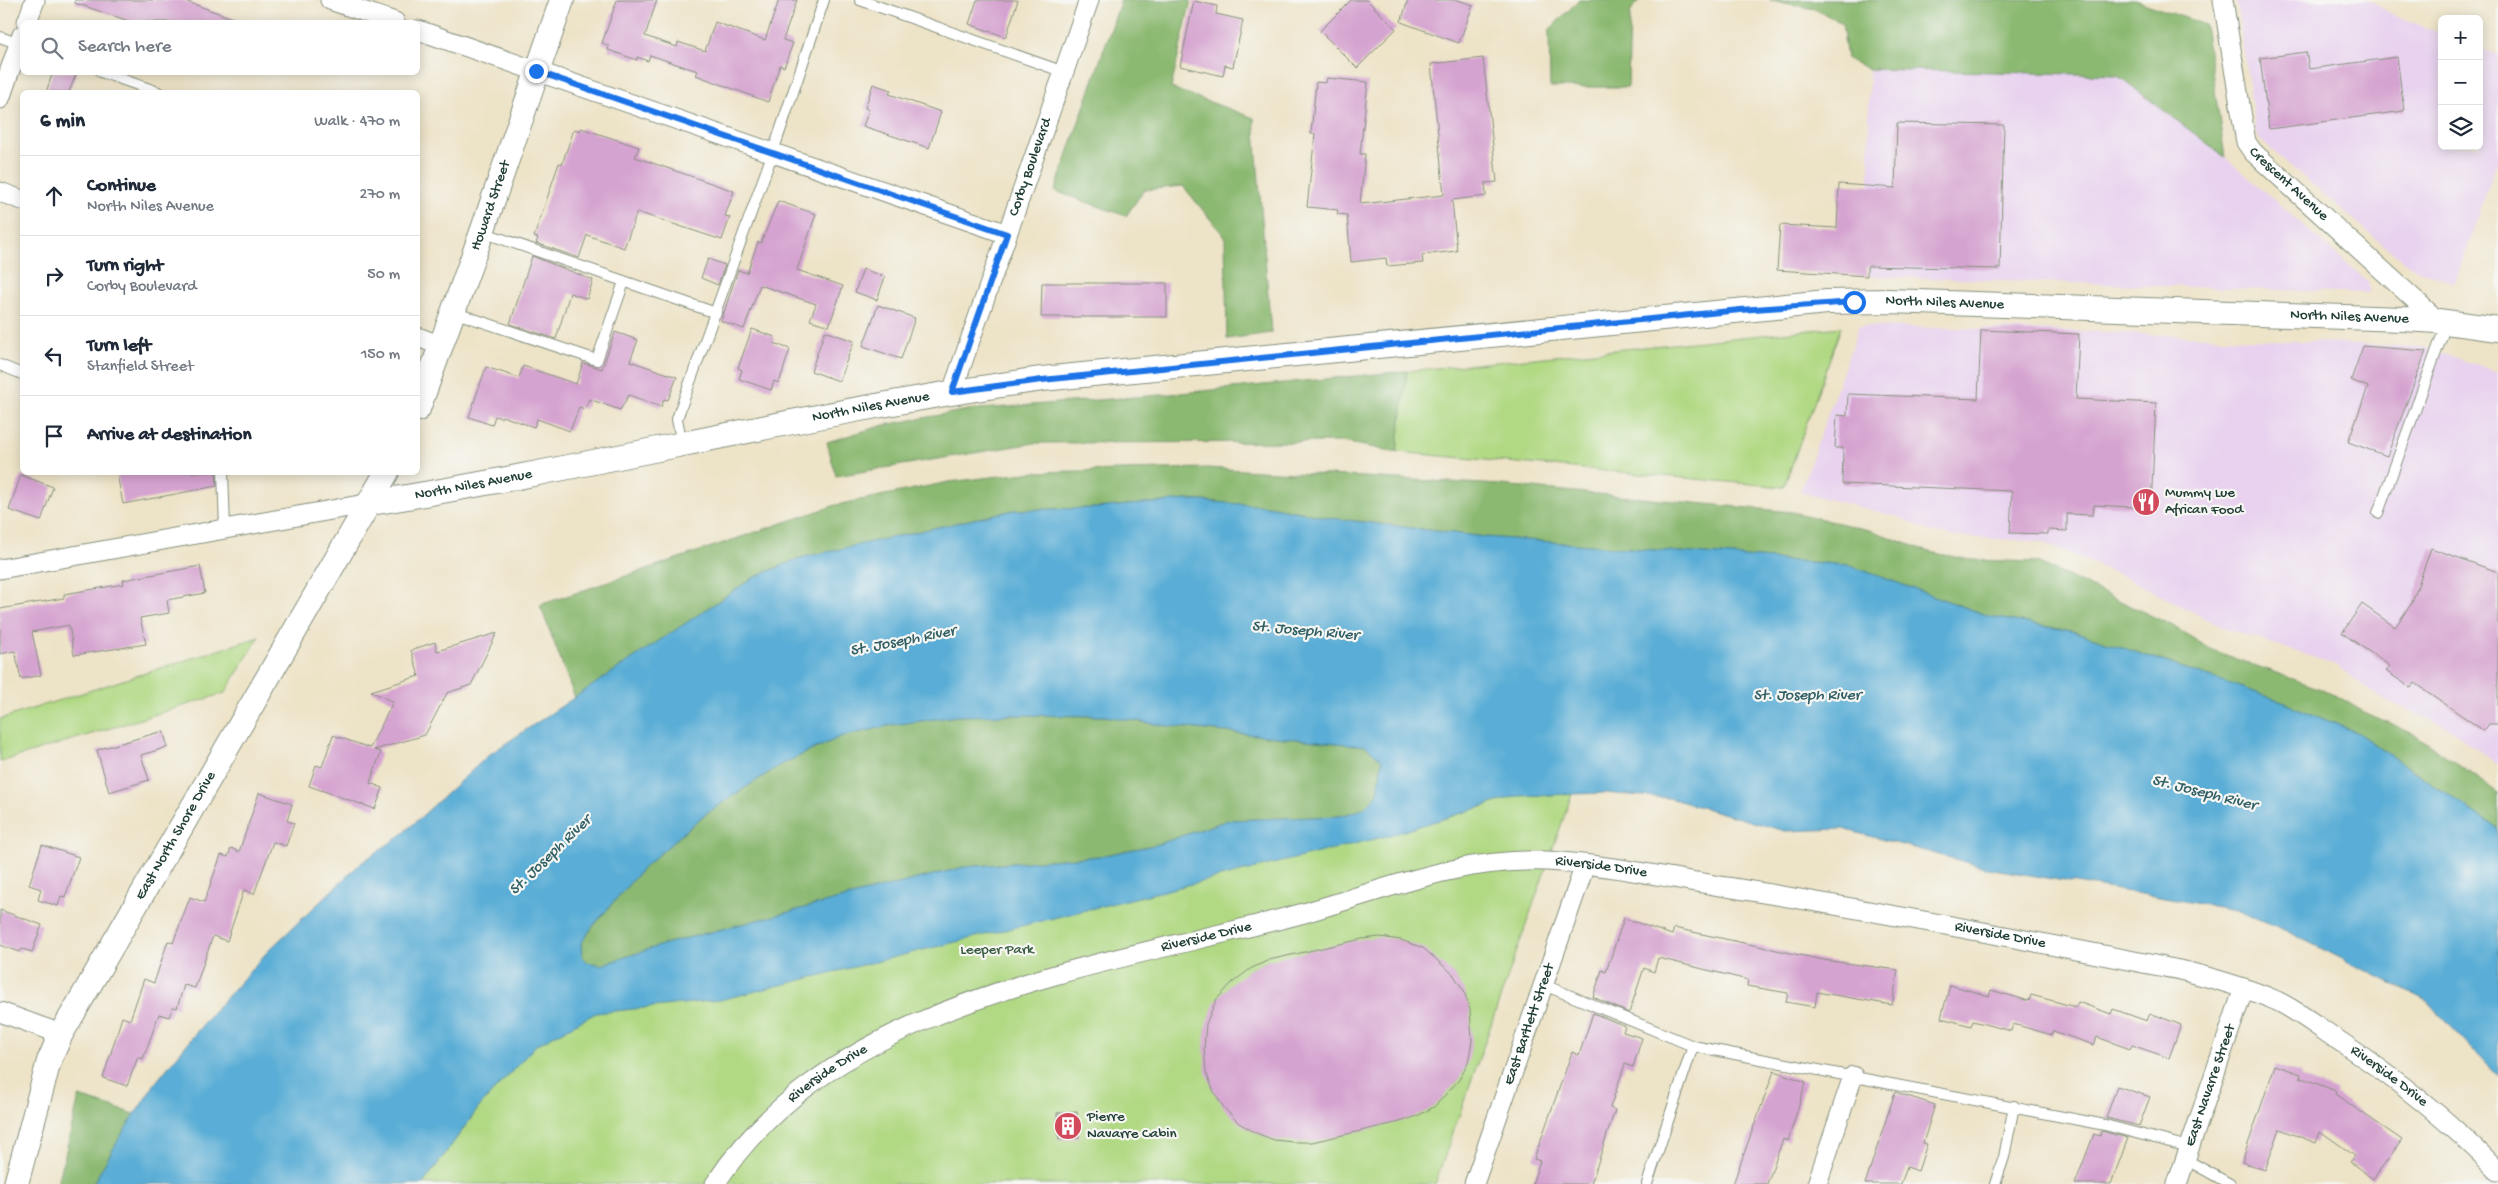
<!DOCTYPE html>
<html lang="en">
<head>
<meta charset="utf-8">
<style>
	body { margin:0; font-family:"Gochi Hand",sans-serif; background:#f2f2f3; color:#1f2937 }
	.controls { position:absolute; right:15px; top:15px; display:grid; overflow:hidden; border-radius:8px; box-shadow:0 2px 12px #0003 }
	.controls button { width:45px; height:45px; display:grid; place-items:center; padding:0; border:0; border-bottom:1px solid #e0e1e3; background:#fff; color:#1f2937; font:25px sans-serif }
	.stop { position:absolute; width:15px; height:15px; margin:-11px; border:4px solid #1a73e8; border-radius:50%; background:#fff }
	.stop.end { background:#1a73e8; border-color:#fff; box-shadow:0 1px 5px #0008 }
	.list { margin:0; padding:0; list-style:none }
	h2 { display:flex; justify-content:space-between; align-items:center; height:65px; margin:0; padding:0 20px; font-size:21px }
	h2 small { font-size:16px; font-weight:400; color:#747a83 }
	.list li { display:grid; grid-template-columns:32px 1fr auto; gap:15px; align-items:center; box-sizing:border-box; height:80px; padding:0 20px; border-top:1px solid #e0e1e3 }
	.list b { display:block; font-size:19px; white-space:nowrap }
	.list p { margin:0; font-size:16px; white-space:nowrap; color:#747a83 }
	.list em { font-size:16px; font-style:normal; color:#747a83 }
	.icon { flex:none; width:28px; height:28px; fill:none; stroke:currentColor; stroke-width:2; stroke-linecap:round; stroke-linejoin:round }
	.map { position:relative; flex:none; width:2498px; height:1184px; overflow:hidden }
	.search { position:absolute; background:#fff; box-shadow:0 2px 12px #0003; left:20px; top:20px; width:400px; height:55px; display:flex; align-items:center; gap:12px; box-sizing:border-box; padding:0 18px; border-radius:8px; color:#747a83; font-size:19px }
	.panel { position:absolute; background:#fff; box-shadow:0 2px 12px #0003; left:20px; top:90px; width:400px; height:385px; border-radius:8px }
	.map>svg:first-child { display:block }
	.built { fill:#e8d2ef }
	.green { fill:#b1d984; stroke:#688b5c }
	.forest { fill:#8cb972; stroke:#567b53 }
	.water { fill:#5aadd6; stroke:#3c7585; fill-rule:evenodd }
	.building { fill:#d5a3d0 }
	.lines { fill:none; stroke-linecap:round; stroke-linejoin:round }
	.service-casing { stroke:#86907e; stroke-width:12 }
	.minor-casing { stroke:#86907e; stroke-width:21 }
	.tertiary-casing { stroke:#86907e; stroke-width:26 }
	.service { stroke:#fff; stroke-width:10 }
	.minor { stroke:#fff; stroke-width:19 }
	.tertiary { stroke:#fff; stroke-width:24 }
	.route { stroke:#1a73e8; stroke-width:6 }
	.labels { text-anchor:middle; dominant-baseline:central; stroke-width:4.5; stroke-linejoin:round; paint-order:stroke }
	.street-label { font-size:15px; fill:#1f3d34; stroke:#f6f6f2 }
	.poi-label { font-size:15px; fill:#1f3d34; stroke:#f6f6f2; text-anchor:start }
	.park-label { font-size:15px; fill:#3c5c44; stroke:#f6f6f2 }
	.water-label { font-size:16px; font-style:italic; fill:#315f65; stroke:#f6f6f2 }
</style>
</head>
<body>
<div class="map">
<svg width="2498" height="1184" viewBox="0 0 2498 1184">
	<rect width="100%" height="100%" fill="#f6f6f2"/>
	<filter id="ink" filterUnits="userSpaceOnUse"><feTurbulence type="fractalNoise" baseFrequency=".02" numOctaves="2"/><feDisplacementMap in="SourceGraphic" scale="10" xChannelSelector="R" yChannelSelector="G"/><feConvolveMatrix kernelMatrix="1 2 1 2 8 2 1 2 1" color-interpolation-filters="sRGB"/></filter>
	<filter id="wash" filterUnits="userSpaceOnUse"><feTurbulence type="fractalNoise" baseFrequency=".0096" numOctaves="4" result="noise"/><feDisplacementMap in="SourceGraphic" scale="20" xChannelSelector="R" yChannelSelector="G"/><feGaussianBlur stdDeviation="1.12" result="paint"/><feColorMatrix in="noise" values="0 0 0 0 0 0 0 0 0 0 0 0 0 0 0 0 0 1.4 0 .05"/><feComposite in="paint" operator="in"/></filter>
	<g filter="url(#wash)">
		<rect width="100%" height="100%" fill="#ede3c7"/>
		<g class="built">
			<path d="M2236,0h132l29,17 45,17v112h37v-98l19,7v104l-43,124 -37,-13 -14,-8 -144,-122 -4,-8z"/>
			<path d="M1869,69l248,6 108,82 144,126v10l-500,-17z"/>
			<path d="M1859,326l216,5 349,16 74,25v393l-49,-37 -73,-32 -40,-31 -116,-39 -95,-49 -66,-28 -18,-7 -89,-6 -23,-5 -30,-14 -99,-25z"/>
		</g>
		<g class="green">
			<path d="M1841,327l-57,160 -387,-35 10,-81z"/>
			<path d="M259,637l-34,56 -225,69v-43z"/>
			<path d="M1572,794l-137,390h-1012l57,-78 56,-61 27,-15 79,-161 794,-48 81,-25z"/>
		</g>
		<g class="forest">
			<path d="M1121,0h70l-20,88 83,30 17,215 -44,6 -2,-102 -42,-51 -39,4 -18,26 -71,-25z"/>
			<path d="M1579,0h60l-9,13 -2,74h-78l-1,-57z"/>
			<path d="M1770,0h365l70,25 20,132 -108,-82 -248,-6 -22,-10 -5,-36 -27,-14z"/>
			<path d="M1407,371l-10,81 -54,-10 -309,1 -198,33 -9,-34 57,-17 84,-15 193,-15z"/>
			<path d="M1208,468l292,17 292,27 81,19 56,21 42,8 66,2 134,63 41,25 120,43 30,18 54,24 82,58v36l-140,-96 -83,-34 -199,-67 -84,-15 -144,-52 -362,-28 -156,-19 -62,-12 -81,-6 -92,8 -81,2 -214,48 -47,20 -178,120 -35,-93 296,-100 113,-23 86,-10z"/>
			<path d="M1014,715l91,1 63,10 198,20 16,14 -4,34 -15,15 -23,7 -112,4 -69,24 -59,12 -136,11 -296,76 -67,22 -14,-3 -5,-6 -1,-12 12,-18 49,-57 62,-54 76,-50 60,-28 52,-12 65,-9z"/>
			<path d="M79,1097l56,17 -42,70h-35z"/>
		</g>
		<path class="water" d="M1187,500l81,6 62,12 156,19 362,28 144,52 84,15 199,67 83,34 140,96v247l-71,-75 -147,-73 -44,-18 -248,-42 -145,-39 -58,2 -116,-33 -65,-5 -87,3 -130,40 -667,164 -124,13 -60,32 -56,61 -57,78h-330l27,-47 36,-55 52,-64 60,-67 93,-88 39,-27 90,-82 263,-176 47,-20 214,-48 81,-2zM1014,715l91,1 63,10 198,20 16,14 -4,34 -15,15 -23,7 -112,4 -69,24 -59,12 -136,11 -296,76 -67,22 -14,-3 -5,-6 -1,-12 12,-18 49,-57 62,-54 76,-50 60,-28 52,-12 65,-9z"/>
		<g id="blocks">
			<g class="building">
				<path d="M75,0h107l56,20v2h-106l-57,-19z"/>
				<path d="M617,0h40l-12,36 32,11 1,-5 27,9 10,-29 50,18 14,-40h18l-14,40 10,3 -9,24 -4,-2 -12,37 -72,-27 2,-4 -19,-6 -29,-10 -2,6 -11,-4v3l-29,-10 1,-4 -7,-3z"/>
				<path d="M977,0h41l-12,37 -37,-13z"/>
				<path d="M1351,0h16l29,29 -39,39 -37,-37z"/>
				<path d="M1408,0h50l15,5 -14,38 -58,-21z"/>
				<path d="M1194,1l23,5 -1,8 27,6 -10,47 -8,-2 -2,11 -43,-10z"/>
				<path d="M2306,52l3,17 88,-12 7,54 -135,18 -9,-71z"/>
				<path d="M1483,58l14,124 -12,1 1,13 -34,4 5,51 -35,4 1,8 -36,3 -1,-8 -35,4 -4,-47 -10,-1 1,-4 -31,-3 8,-73h-4l5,-52 10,1 1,-5 41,4 -8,72h5l-5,50 84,-9 -13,-131z"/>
				<path d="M53,72h24l-8,20h-23z"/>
				<path d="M873,84l18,6 -2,4 52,18 -12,36 -66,-22 6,-16 -4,-2z"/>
				<path d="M1897,123l107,2 -4,144 -133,-3v10l-90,-6 3,-45 57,3 2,-44 56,4z"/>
				<path d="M581,128l58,19 -4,10 99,34 -9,25 5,1 -8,23 -85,-28 -13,36 -37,-13 -8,23 -43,-15 2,-5 -4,-1 25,-74 3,1 12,-35 6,2z"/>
				<path d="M778,201l38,13 -19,56 46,16 -14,40 -19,-6 6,-16 -56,-19 -16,44 -23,-8 17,-51 9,3 11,-31 3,1z"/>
				<path d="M532,256l61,24 -6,19 -17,-6 -14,46 -46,-15z"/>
				<path d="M708,259l17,6 -7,20 -17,-7z"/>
				<path d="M863,269l22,8 -8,23 -22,-8z"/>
				<path d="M1042,283h125v34h-126z"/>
				<path d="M878,305l37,13 -14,41 -38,-13z"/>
				<path d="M752,329l23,8 -2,6 17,6 -11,34 -5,-2 -3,9 -32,-11 3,-9 -4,-2z"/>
				<path d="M1981,330l98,4 -3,65 80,4 -5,105 -57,-3 -1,10 -26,-1v17l-19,-1v4l-38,-1 2,-42 -170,-7 1,-36h-8l2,-33 10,1 1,-22 130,5z"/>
				<path d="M825,331l29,10 -15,40 -28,-10z"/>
				<path d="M615,332l23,8 -8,21 47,16 -9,23 -4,-1 -3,8 -32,-12 -9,15 -31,-11 -4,10 -6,-2 -9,24 -33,-12 -3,8 -32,-11 -1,2 -6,-2 -3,9 -23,-8 17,-50 33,11 4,-12 53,18 7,-21 19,6z"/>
				<path d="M2363,346l63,5 -39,105 -39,-14 20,-55 -17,-7z"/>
				<path d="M126,472h90l1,14 -94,18 -6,-30z"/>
				<path d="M21,475l32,12 -12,34 -32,-11z"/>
				<path d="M2431,548l67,24v152h-9l-5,7 -69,-48 -4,5 -25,-17 4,-5 -48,-33 20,-29 33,23 17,-24z"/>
				<path d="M200,566l5,27 -38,7 2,13 -29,5 6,26 -72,11 -5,-30 -37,7 9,43 -20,4 -6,-28 -15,3v-45l64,-11v-4l60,-10 -1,-4z"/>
				<path d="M497,633l-26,52 -24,8 -22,42 -51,15 7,2 -11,31 13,5 -8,21 -66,-23 7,-21 6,2 11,-32 37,13 23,-46 -22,-11 48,-15 -8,-26 24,-8 2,9z"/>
				<path d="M163,731l5,16 -27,8 8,25 -40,12 -12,-42z"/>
				<path d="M259,793l33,11 -5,17 7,2 -8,23 -13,-4 -19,52 -10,-4 -17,51 -14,-5 -18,52 -11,-3 -7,23 -4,-1 -4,10 -10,-3 -16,45 -5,-2 -11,29 -24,-8 19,-61 8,3 14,-41 10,4 14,-42 5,2 17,-46 14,5 17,-47 7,2 3,-9 8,4z"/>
				<path d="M42,845l37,12 -14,40 -4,-1 -3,10 -20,-6 3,-11 -12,-4z"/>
				<path d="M0,910l42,15 -10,27 -10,-3 -2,3 -20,-7z"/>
				<path d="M1624,918l48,17 2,-7 149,32 75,10 -6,35 -75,-13 -2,15 -29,-5 2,-9 -41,-7 1,-6 -90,-22 -4,14 -10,-4 -15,45 -36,-16 9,-27 4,2z"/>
				<path d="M1380,937l21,3 22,8 30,26 11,17 6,19 2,31 -4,21 -9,18 -25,27 -17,9 -17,6 -88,20h-19l-19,-2 -18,-7 -17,-10 -15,-15 -10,-16 -8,-20 -2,-23 2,-25 10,-24 16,-17 18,-14 19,-9 93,-21z"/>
				<path d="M1950,985l39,11 2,-6 38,11 2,-6 45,12 2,-5 33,12 2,-5 34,12 3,-8 31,12 -12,33 -37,-13 -2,4 -33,-12 -3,8 -41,-14 -1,4 -39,-11 -2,7 -38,-10 -2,5 -30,-8z"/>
				<path d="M1593,1013l32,13 -2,6 19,6 -9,29 -8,-3 -15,44 5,2 -24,74h-59l8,-23 -6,-2 38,-107 7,3z"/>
				<path d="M2275,1065l26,9 -1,3 36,14 -1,3 67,46 -29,39 -23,-17 5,-6 -35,-25 -4,12 -36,-14 -15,41 -23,-8z"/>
				<path d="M1774,1071l32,11 -18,59 -5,-2 -16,45h-34z"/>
				<path d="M2117,1086l33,11 -11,29 -33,-8z"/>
				<path d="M1895,1092l40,13 -12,38 4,1 -9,27 -11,-4 -6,17h-36z"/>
				<path d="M1077,1112l2,26 -20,2 -2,-27z"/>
				<path d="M2101,1131l27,7 -17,46h-36l19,-50 6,2z"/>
			</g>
		</g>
	</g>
	<g filter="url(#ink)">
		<use href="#blocks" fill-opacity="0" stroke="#86907e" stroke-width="1"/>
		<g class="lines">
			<defs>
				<g id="service">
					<path d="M860,0l204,72"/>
					<path d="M0,37l22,8"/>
					<path d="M101,72l57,20"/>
					<path d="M482,232l234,81"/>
					<path d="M453,312l144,48 27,-78"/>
					<path d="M0,365l22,9"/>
					<path d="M682,444l-5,-25 3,-9 93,-258 51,-152"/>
					<path d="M223,472l2,56"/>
					<path d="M2378,513l69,-191"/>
					<path d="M1544,985l149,61 412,79 84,22"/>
					<path d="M2185,1159l45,25"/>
					<path d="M1647,1184l46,-138"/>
					<path d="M1995,1184l9,-27 10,-51"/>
				</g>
				<g id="minor">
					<path d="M330,0l65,22"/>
					<path id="s1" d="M2223,0l23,142 7,10 185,169"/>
					<path d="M27,22l8,-22"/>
					<path d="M418,30l589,204"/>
					<path d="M0,99l22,-64"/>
					<path d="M0,192l22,8"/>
					<path d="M418,337l23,9"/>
					<path id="s2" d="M952,392l137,-392"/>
					<path d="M0,569l371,-66"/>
					<path d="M0,1012l61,22"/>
					<path id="s3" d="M715,1184c122,-188 390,-217 589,-271 84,-24 153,-55 243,-52 61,3 126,18 186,27 150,24 298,53 447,82 33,8 65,17 97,31 21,10 41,26 61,39 59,39 111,80 160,131"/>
					<path id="s4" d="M1474,1184l111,-319"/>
					<path d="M1817,1184l36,-108"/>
					<path id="s5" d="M2177,1184l67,-196"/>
				</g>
				<g id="tertiary">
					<path id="s6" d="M418,409l64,-177 80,-232"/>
					<path id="s7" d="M371,503c225,-36 446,-93 671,-124l785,-77 62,-1 513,18 36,2 60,8"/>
					<path id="s8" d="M16,1184l33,-123 12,-27 326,-562"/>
				</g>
			</defs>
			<use href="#service" class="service-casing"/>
			<use href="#minor" class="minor-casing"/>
			<use href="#tertiary" class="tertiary-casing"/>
			<use href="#service" class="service"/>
			<use href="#minor" class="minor"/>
			<use href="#tertiary" class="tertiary"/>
		</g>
	</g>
	<g class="lines" filter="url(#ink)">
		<path class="route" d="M536,71l471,163 -55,158 90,-12 698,-70 114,-8"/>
	</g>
	<defs>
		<symbol id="restaurant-disc" viewBox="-11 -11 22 22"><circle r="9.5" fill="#d1495b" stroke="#f6f6f2"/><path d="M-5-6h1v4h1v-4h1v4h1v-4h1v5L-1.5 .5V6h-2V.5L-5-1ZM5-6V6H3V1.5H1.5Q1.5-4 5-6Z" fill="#fff"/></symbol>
		<symbol id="building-disc" viewBox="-11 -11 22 22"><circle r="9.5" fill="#d1495b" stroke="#f6f6f2"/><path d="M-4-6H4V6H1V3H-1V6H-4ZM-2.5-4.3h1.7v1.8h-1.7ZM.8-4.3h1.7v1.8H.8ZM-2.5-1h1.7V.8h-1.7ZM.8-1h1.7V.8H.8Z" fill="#fff"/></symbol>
	</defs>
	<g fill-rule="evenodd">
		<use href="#restaurant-disc" x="2130" y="486" width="32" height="32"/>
		<use href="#building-disc" x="1052" y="1110" width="32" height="32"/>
	</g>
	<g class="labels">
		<g class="street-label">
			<text stroke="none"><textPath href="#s2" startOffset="238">Corby Boulevard</textPath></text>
			<text stroke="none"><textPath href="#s1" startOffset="204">Crescent Avenue</textPath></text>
			<text stroke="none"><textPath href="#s6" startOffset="216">Howard Street</textPath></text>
			<text stroke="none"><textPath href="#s7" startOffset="1589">North Niles Avenue</textPath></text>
			<text stroke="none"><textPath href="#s7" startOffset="1994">North Niles Avenue</textPath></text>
			<text stroke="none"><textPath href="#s7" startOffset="509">North Niles Avenue</textPath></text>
			<text stroke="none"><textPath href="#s7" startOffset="104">North Niles Avenue</textPath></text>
			<text stroke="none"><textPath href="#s8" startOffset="386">East North Shore Drive</textPath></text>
			<text stroke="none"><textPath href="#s3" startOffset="969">Riverside Drive</textPath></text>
			<text stroke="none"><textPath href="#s3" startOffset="1374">Riverside Drive</textPath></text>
			<text stroke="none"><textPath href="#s3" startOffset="564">Riverside Drive</textPath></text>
			<text stroke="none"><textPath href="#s4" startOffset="169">East Bartlett Street</textPath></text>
			<text stroke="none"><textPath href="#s3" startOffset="159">Riverside Drive</textPath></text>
			<text stroke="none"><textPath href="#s3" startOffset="1794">Riverside Drive</textPath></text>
			<text stroke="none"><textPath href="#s5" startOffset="104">East Navarre Street</textPath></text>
		</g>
		<g class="poi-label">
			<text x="2165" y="493">Mummy Lue<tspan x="2165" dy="17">African Food</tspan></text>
			<text x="1087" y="1117">Pierre<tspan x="1087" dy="17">Navarre Cabin</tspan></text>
		</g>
		<g class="park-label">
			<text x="997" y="950">Leeper Park</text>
		</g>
		<g class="water-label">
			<text transform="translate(1305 632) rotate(5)">St. Joseph River</text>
			<text transform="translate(903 642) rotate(-11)">St. Joseph River</text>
			<text x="1807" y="696">St. Joseph River</text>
			<text transform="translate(2204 794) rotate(14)">St. Joseph River</text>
			<text transform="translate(551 856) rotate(-44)">St. Joseph River</text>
		</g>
	</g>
</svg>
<div class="controls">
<button>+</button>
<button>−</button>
<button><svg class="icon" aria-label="layers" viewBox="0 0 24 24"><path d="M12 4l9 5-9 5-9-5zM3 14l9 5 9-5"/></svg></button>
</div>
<div class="stop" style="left:1854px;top:302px"></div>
<div class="stop end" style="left:536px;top:71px"></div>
<div class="search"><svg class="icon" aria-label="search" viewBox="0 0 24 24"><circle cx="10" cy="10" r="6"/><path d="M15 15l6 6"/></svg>Search here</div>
<section class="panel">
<h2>6 min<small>Walk · 470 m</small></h2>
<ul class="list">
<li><svg class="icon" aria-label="ahead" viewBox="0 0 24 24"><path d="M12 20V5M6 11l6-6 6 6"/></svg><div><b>Continue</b><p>North Niles Avenue</p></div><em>270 m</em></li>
<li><svg class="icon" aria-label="right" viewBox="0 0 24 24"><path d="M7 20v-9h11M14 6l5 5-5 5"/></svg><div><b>Turn right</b><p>Corby Boulevard</p></div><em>50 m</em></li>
<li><svg class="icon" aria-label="left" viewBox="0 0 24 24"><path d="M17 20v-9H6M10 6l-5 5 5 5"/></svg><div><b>Turn left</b><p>Stanfield Street</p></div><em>150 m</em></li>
<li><svg class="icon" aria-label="arrive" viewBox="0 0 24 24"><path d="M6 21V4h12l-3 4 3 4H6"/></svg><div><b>Arrive at destination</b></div></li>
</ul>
</section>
</div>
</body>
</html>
